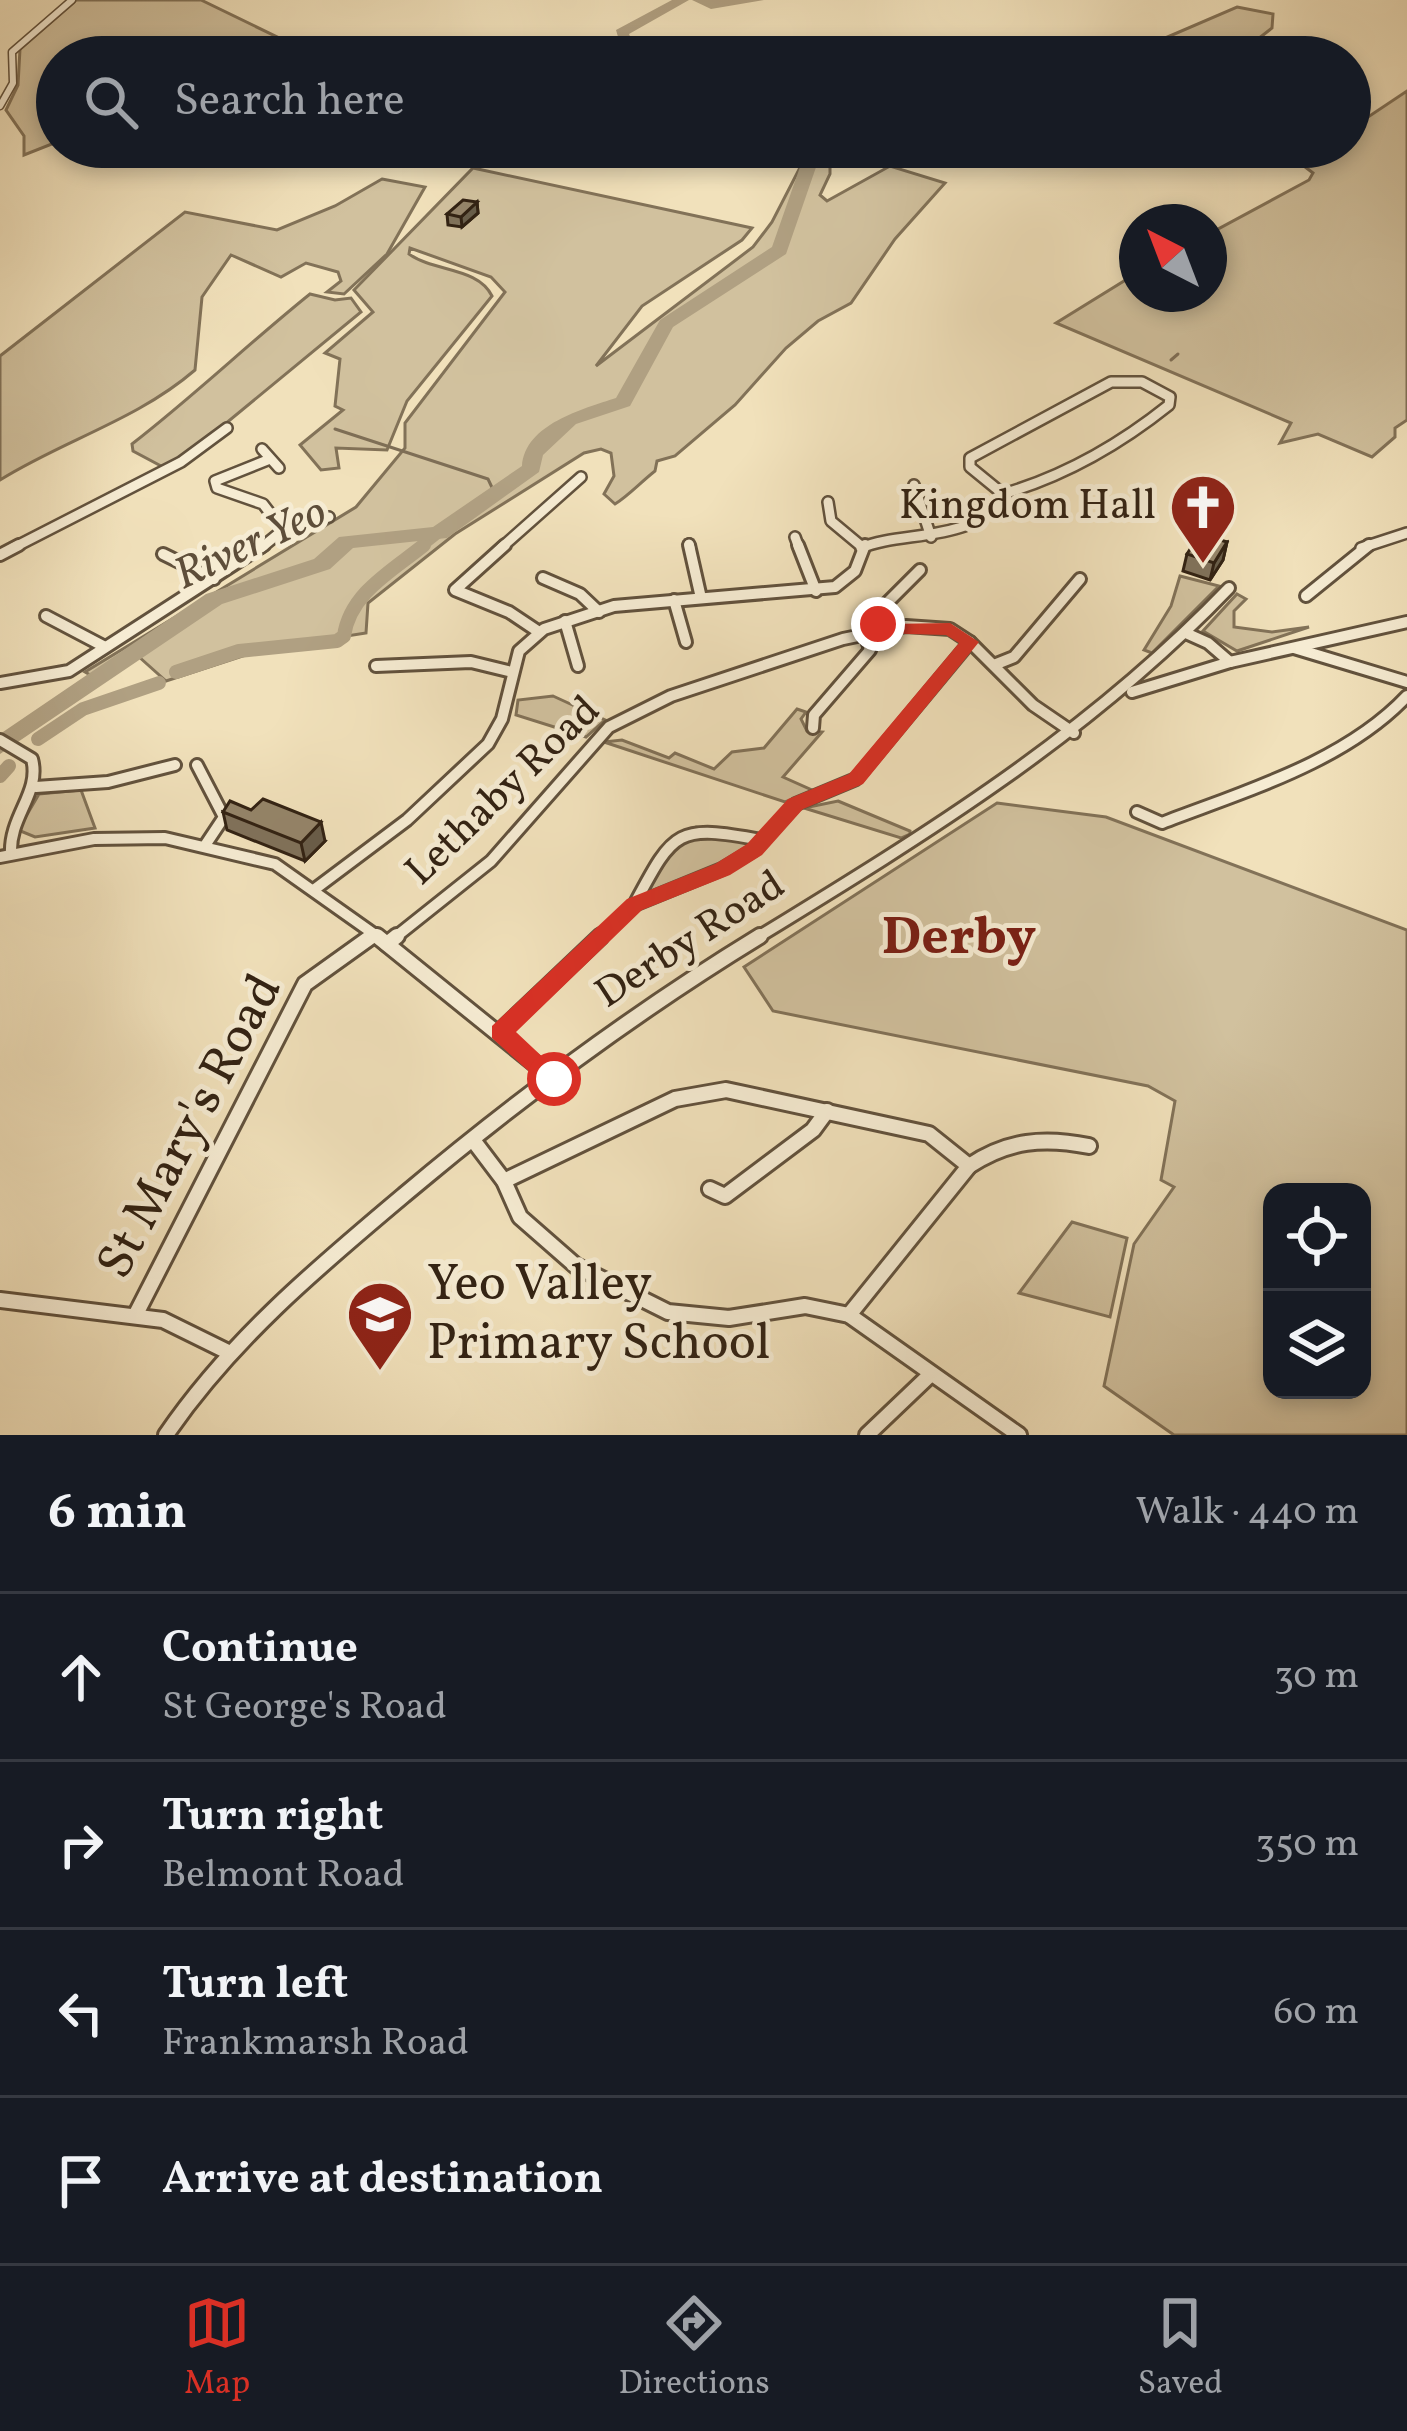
<!DOCTYPE html>
<html lang="en">
<head>
<meta charset="utf-8">
<style>
	body { margin:0; font-family:Vollkorn,serif; background:#20242c; color:#f1f3f6 }
	.controls { position:absolute; right:36px; bottom:36px; display:grid; overflow:hidden; border-radius:24px; box-shadow:0 6px 18px #0003 }
	.controls button { width:108px; height:108px; display:grid; place-items:center; padding:0; border:0; border-bottom:3px solid #363941; background:#171b24; color:#f1f3f6; font:60px sans-serif }
	.compass { position:absolute; left:1119px; top:204px; width:108px; height:108px; border-radius:50%; background:#171b24; box-shadow:0 6px 18px #0003; rotate:318deg }
	.stop { position:absolute; width:36px; height:36px; margin:-27px; border:9px solid #d93025; border-radius:50%; background:#fff }
	.stop.end { background:#d93025; border-color:#fff; box-shadow:0 3px 12px #0008 }
	.list { margin:0; padding:0; list-style:none }
	h2 { display:flex; justify-content:space-between; align-items:center; height:156px; margin:0; padding:0 48px; font-size:51px }
	h2 small { font-size:39px; font-weight:400; color:#9ea1a6 }
	.list li { display:grid; grid-template-columns:78px 1fr auto; gap:36px; align-items:center; box-sizing:border-box; height:168px; padding:0 48px; border-top:3px solid #363941 }
	.list b { display:block; font-size:45px; white-space:nowrap }
	.list p { margin:0; font-size:39px; white-space:nowrap; color:#9ea1a6 }
	.list em { font-size:39px; font-style:normal; color:#9ea1a6 }
	.icon { flex:none; width:66px; height:66px; fill:none; stroke:currentColor; stroke-width:2; stroke-linecap:round; stroke-linejoin:round }
	.map { position:relative; flex:none; width:1407px; height:1435px; overflow:hidden }
	.search { position:absolute; background:#171b24; box-shadow:0 6px 18px #0003; left:36px; right:36px; top:36px; height:132px; display:flex; align-items:center; gap:30px; box-sizing:border-box; padding:0 42px; border-radius:66px; color:#9ea1a6; font-size:45px }
	.sheet { height:828px; background:#171b24 }
	nav { display:flex; justify-content:space-around; align-items:center; box-sizing:border-box; height:168px; border-top:3px solid #363941; background:#171b24; font-size:33px; color:#9ea1a6 }
	nav a { display:grid; justify-items:center; gap:6px }
	nav .on { color:#d93025 }
	.map>svg:first-child { display:block }
	.green { fill:#d1c19e; stroke:#827258; stroke-width:3; fill-rule:evenodd }
	.lines { fill:none; stroke-linecap:round; stroke-linejoin:round }
	.stream { stroke:#7e6e56; stroke-width:3 }
	.canal-far1 { stroke:#b0a082; stroke-width:10 }
	.canal { stroke:#b0a082; stroke-width:14 }
	.river { fill:#b0a082; fill-rule:evenodd }
	.minor-far3-casing { stroke:#62523d; stroke-width:9 }
	.minor-far2-casing { stroke:#62523d; stroke-width:14 }
	.minor-far1-casing { stroke:#62523d; stroke-width:16 }
	.minor-casing { stroke:#62523d; stroke-width:20 }
	.minor-far3 { stroke:#f6ecd3; stroke-width:6 }
	.minor-far2 { stroke:#f6ecd3; stroke-width:9 }
	.minor-far1 { stroke:#f6ecd3; stroke-width:10 }
	.minor { stroke:#f6ecd3; stroke-width:14 }
	.wall { fill:#80725b; stroke:#322213; stroke-width:3 }
	.shaded-wall { fill:#685d4a; stroke:#322213; stroke-width:3 }
	.building { fill:#95856a; stroke:#322213; stroke-width:3 }
	.route { fill:#d93025 }
	.labels { text-anchor:middle; dominant-baseline:central; stroke-width:10; stroke-linejoin:round; paint-order:stroke }
	.poi-label { font-size:42px; fill:#322213; stroke:#f6ecd3; text-anchor:end }
	.street-label { font-size:42px; fill:#322213; stroke:#f6ecd3 }
	.water-label { font-size:45px; font-style:italic; fill:#5e4e3a; stroke:#f6ecd3 }
	.near-street-label { font-size:51px; fill:#322213; stroke:#f6ecd3 }
	.near-poi-label { font-size:51px; fill:#322213; stroke:#f6ecd3; text-anchor:start }
	.district-label { font-size:54px; font-weight:bold; fill:#7a1f14; stroke:#f6ecd3 }
</style>
</head>
<body>
<div class="map">
<svg width="1407" height="1435" viewBox="0 0 1407 1435">
	<rect width="100%" height="100%" fill="#f1e1bb"/>
	<filter id="stains"><feTurbulence type="fractalNoise" baseFrequency=".00167" numOctaves="4"/><feColorMatrix values="0 0 0 0 .2 0 0 0 0 .09 0 0 0 0 .02 0 0 0 .5 -.17"/></filter>
	<radialGradient id="worn" r=".72"><stop offset=".6" stop-color="#630" stop-opacity="0"/><stop offset="1" stop-color="#630" stop-opacity=".3"/></radialGradient>
	<g class="green">
		<path d="M76,0h125l101,49 -22,8h-223v85l-33,13v-19l-18,-26 12,-25 2,-36z"/>
		<path d="M1237,7l36,7 -1,14 -37,29h-114z"/>
		<path d="M1407,91v329l-12,8v9l-23,20 -54,-23 -38,9 11,-20 -235,-100 81,-50v21h72v-60l100,-54 4,-7 -13,-10 24,-16h26v-18z"/>
		<path d="M796,147h34v27l-10,21 7,6 63,-35 55,17 -50,56 -44,64 -33,18 -32,27 -51,57 -60,51 -18,5 -2,10c-14,11 -27,25 -40,33l-11,-10 10,-18 -3,-23 -10,-4 -17,4 -129,81 -87,69 -2,30 -102,16 -98,32 -28,-25 -39,24 -14,-8 271,-165 49,-59v-25l100,-131 -14,-15 -81,-29 -1,6c25,18 69,13 83,42l-85,105 -20,49 -51,-2 3,20 -18,2 -21,-25 43,-35 -8,-4 5,-47 -15,-6 48,-41 -19,-22 119,-122 279,60 -10,12 -100,66 -46,60 157,-119 19,-25 36,-70z"/>
		<path d="M382,179l43,8 -38,67 -43,40 -17,-2 14,-11 -3,-9 -32,-9 -25,14 -50,-22 -29,42 -7,73c-58,50 -131,70 -195,110v-124l185,-144 92,18 58,-24z"/>
		<path d="M310,294l25,6 16,-2 10,14 -159,131 -39,24 -30,-16 -1,-7c62,-48 117,-101 178,-150z"/>
		<path d="M1180,576l39,10 -67,67 -8,-3 27,-44z"/>
		<path d="M1237,594l9,5 -12,12v16l38,5 37,-5 -72,24 -34,-20z"/>
		<path d="M553,696l52,24 -19,17 -70,-22 2,-15z"/>
		<path d="M797,709l9,3 -5,7 6,12 15,1 -39,45 31,14 -29,11 -181,-60 18,-2 47,18 6,-5 39,16 18,-17 32,-4z"/>
		<path d="M81,790l14,38 -60,9 -17,-7 21,-36z"/>
		<path d="M838,801l72,30v3l-9,4 -97,-30z"/>
		<path d="M997,803l109,14 301,113v505h-233l-70,-49 30,-142 40,-57 -13,-7 14,-79 -27,-15 -375,-75 -29,-44zM1362,1192v198h-90v-198z"/>
		<path d="M696,827l66,13 -8,9 -119,55 43,-70z"/>
		<path d="M1072,1222l55,16 -17,79 -91,-24z"/>
	</g>
	<g class="lines">
		<g class="stream">
			<path d="M1171,360l7,-6"/>
			<path d="M335,429l153,50 7,15"/>
		</g>
		<path class="canal-far1" d="M420,548l19,-15"/>
		<g class="canal">
			<path d="M176,672l63,-21 98,-10 7,-5c6,-43 48,-65 80,-91"/>
			<path d="M38,739l45,-30 76,-26"/>
			<path d="M0,776l9,-10"/>
		</g>
		<g class="river">
			<path d="M672,0h17l-60,34 3,7 43,16h-22l-32,-10 -5,-17z"/>
			<path d="M692,0h72l-53,9z"/>
			<path d="M807,147h16l-37,107 -113,73 -43,79 -54,18 -33,31 -4,17 -92,66 -94,10 -23,21 -108,35 -222,150v-20l206,-140 108,-35 25,-22 94,-10 89,-61c3,-42 61,-57 94,-68l44,-78 112,-73z"/>
		</g>
		<defs>
			<path id="minor-far3" d="M0,106l13,-23 -1,-31 60,-52"/>
			<g id="minor-far2">
				<path d="M1111,382h31l28,15 -1,8c-50,40 -104,71 -166,89l-33,-27v-9z"/>
				<path d="M262,449l17,19"/>
				<path d="M270,459l-55,22 2,7 46,16 20,26"/>
				<path d="M914,485l17,52"/>
				<path d="M828,502l3,19 30,25"/>
				<path d="M795,537l4,11"/>
				<path d="M689,544l1,4"/>
				<path d="M13,548l168,-86 46,-34"/>
				<path d="M261,548l22,-18 46,-13"/>
				<path d="M501,548l80,-71"/>
				<path d="M861,548c40,-18 117,-4 142,-54"/>
				<path d="M1361,548l46,-15"/>
			</g>
			<g id="minor-far1">
				<path d="M505,545l-50,45 54,22 30,20"/>
				<path d="M689,545l12,53"/>
				<path d="M798,545l18,46"/>
				<path d="M163,554l51,25"/>
				<path d="M0,555l19,-10"/>
				<path d="M543,578l37,16 19,18"/>
				<path d="M1306,596l63,-51"/>
				<path d="M674,600l12,42"/>
				<path d="M46,616l59,31"/>
				<path d="M565,621l13,45"/>
				<path d="M878,629l4,-21 38,-38"/>
				<path d="M1188,634l20,9 22,19"/>
				<path d="M1294,648l113,34"/>
				<path d="M994,665l20,-8 66,-78"/>
				<path d="M376,666l95,-4 37,9"/>
				<path d="M0,683l69,-12 195,-126"/>
				<path d="M1132,692l98,-30 177,-40"/>
				<path d="M813,728l1,-13 56,-65 -5,-17"/>
				<path d="M0,740l32,19c9,34 -23,57 -21,95"/>
				<path d="M197,765l27,52 -18,27"/>
				<path d="M36,787l72,-5 67,-17"/>
				<path d="M1137,812l25,11c83,-32 183,-61 245,-127"/>
				<path d="M0,857l94,-18 71,-1 110,26 106,75"/>
				<path d="M315,889l92,-69 81,-76 14,-25 17,-68 25,-22 70,-23 221,-19 20,-16 10,-26"/>
				<path d="M634,905c40,-75 42,-81 128,-65"/>
				<path d="M368,939l7,-5"/>
				<path d="M393,939l98,-78 118,-134 62,-31 172,-57 63,-13 44,3 20,13 63,63 41,28"/>
				<path d="M598,939l36,-34 88,-36 32,-19 42,-46 60,-25 114,-137"/>
				<path d="M755,939c173,-106 333,-204 474,-351"/>
			</g>
			<g id="minor">
				<path d="M377,936l177,143"/>
				<path d="M387,944l10,-8"/>
				<path d="M500,1032l101,-96"/>
				<path d="M473,1140l31,41 16,36 56,49 92,46 61,6 76,-12 44,9 170,120"/>
				<path d="M969,1166c39,-26 75,-29 120,-20"/>
				<path d="M504,1181l171,-82 51,-9 203,44 40,32 -120,149"/>
				<path d="M710,1189l15,7 88,-66 14,-19"/>
				<path d="M0,1300l163,20 65,32"/>
				<path d="M135,1316l170,-332 67,-48"/>
				<path d="M166,1435c65,-95 151,-167 238,-240 113,-95 230,-182 356,-259"/>
				<path d="M867,1435l64,-61"/>
			</g>
		</defs>
		<use href="#minor-far3" class="minor-far3-casing"/>
		<use href="#minor-far2" class="minor-far2-casing"/>
		<use href="#minor-far1" class="minor-far1-casing"/>
		<use href="#minor" class="minor-casing"/>
		<use href="#minor-far3" class="minor-far3"/>
		<use href="#minor-far2" class="minor-far2"/>
		<use href="#minor-far1" class="minor-far1"/>
		<use href="#minor" class="minor"/>
	</g>
	<g class="wall">
		<path d="M477,202l1,11 -16,14 -14,-2 -1,-11z"/>
		<path d="M1227,542l-4,18 -13,20 -27,-9 4,-17z"/>
		<path d="M223,812l102,29 -20,20 -78,-31z"/>
	</g>
	<g class="shaded-wall">
		<path d="M477,202l1,11 -16,14 -1,-10z"/>
		<path d="M1227,542l-4,18 -13,20 4,-17z"/>
		<path d="M321,822l4,19 -20,20 -4,-18z"/>
	</g>
	<g class="building">
		<path d="M463,200l14,2 -16,15 -14,-3z"/>
		<path d="M1200,534l27,8 -13,21 -27,-9z"/>
		<path d="M263,799l58,23 -20,21 -78,-31 7,-11 21,9z"/>
	</g>
	<path class="route" d="M878,618l9,6 63,-1 29,19 -116,142 -60,25 -41,46 -32,20 -88,35 -126,122 50,47 -12,9 -9,-2 -53,-48v-12l135,-127 88,-35 32,-20 41,-45 61,-25 110,-131 -13,-8 -74,-2 -3,-9z"/>
	<defs>
		<symbol id="church-pin" viewBox="-11 -11 22 30"><path d="M0 17L-7.5 6A9.5 9.5 0 1 1 7.5 6Z" fill="#8f2418" stroke="#f6ecd3"/><path d="M-1.2-6h2.4v3.5h3.3v2.4h-3.3V6h-2.4V-.1h-3.3v-2.4h3.3Z" fill="#fff"/></symbol>
		<symbol id="school-pin" viewBox="-11 -11 22 30"><path d="M0 17L-7.5 6A9.5 9.5 0 1 1 7.5 6Z" fill="#8f2418" stroke="#f6ecd3"/><path d="M0-5L7-2L0 1L-7-2ZM-4 1L0 2.5L4 1V4Q0 6-4 4Z" fill="#fff"/></symbol>
	</defs>
	<g fill-rule="evenodd">
		<use href="#church-pin" x="1165" y="469" width="76" height="104"/>
		<use href="#school-pin" x="342" y="1276" width="76" height="104"/>
	</g>
	<g class="labels">
		<g class="poi-label">
			<text x="1156" y="507">Kingdom Hall</text>
		</g>
		<g class="street-label">
			<text transform="translate(504 792) rotate(-44)">Lethaby Road</text>
			<text transform="translate(691 941) rotate(-33)">Derby Road</text>
		</g>
		<g class="water-label">
			<text transform="translate(251 545) rotate(-25)">River Yeo</text>
		</g>
		<g class="near-street-label">
			<text transform="translate(191 1127) rotate(-62)">St Mary's Road</text>
		</g>
		<g class="near-poi-label">
			<text x="427" y="1285">Yeo Valley<tspan x="427" dy="59">Primary School</tspan></text>
		</g>
		<g class="district-label">
			<text x="959" y="939">Derby</text>
		</g>
	</g>
	<rect width="100%" height="100%" filter="url(#stains)"/>
	<rect width="100%" height="100%" fill="url(#worn)"/>
</svg>
<div class="controls">
<button><svg class="icon" aria-label="locate" viewBox="0 0 24 24"><circle cx="12" cy="12" r="6"/><path d="M12 2v4M12 18v4M2 12h4M18 12h4"/></svg></button>
<button><svg class="icon" aria-label="layers" viewBox="0 0 24 24"><path d="M12 4l9 5-9 5-9-5zM3 14l9 5 9-5"/></svg></button>
</div>
<svg class="compass" viewBox="-18 -18 36 36"><path d="M0-13l5 13h-10z" fill="#e53935"/><path d="M0 13l5-13h-10z" fill="#9ea1a6"/></svg>
<div class="stop" style="left:554px;top:1079px"></div>
<div class="stop end" style="left:878px;top:624px"></div>
<div class="search"><svg class="icon" aria-label="search" viewBox="0 0 24 24"><circle cx="10" cy="10" r="6"/><path d="M15 15l6 6"/></svg>Search here</div>
</div>
<section class="sheet">
<h2>6 min<small>Walk · 440 m</small></h2>
<ul class="list">
<li><svg class="icon" aria-label="ahead" viewBox="0 0 24 24"><path d="M12 20V5M6 11l6-6 6 6"/></svg><div><b>Continue</b><p>St George's Road</p></div><em>30 m</em></li>
<li><svg class="icon" aria-label="right" viewBox="0 0 24 24"><path d="M7 20v-9h11M14 6l5 5-5 5"/></svg><div><b>Turn right</b><p>Belmont Road</p></div><em>350 m</em></li>
<li><svg class="icon" aria-label="left" viewBox="0 0 24 24"><path d="M17 20v-9H6M10 6l-5 5 5 5"/></svg><div><b>Turn left</b><p>Frankmarsh Road</p></div><em>60 m</em></li>
<li><svg class="icon" aria-label="arrive" viewBox="0 0 24 24"><path d="M6 21V4h12l-3 4 3 4H6"/></svg><div><b>Arrive at destination</b></div></li>
</ul>
</section>
<nav>
<a class="on"><svg class="icon" aria-label="map" viewBox="0 0 24 24"><path d="M3 6l6-2 6 2 6-2v14l-6 2-6-2-6 2zM9 4v14M15 6v14"/></svg>Map</a>
<a><svg class="icon" aria-label="directions" viewBox="0 0 24 24"><path d="M12 3l9 9-9 9-9-9zM9 14v-3h6M13 9l2 2-2 2"/></svg>Directions</a>
<a><svg class="icon" aria-label="saved" viewBox="0 0 24 24"><path d="M7 4h10v16l-5-4-5 4z"/></svg>Saved</a>
</nav>
</body>
</html>
